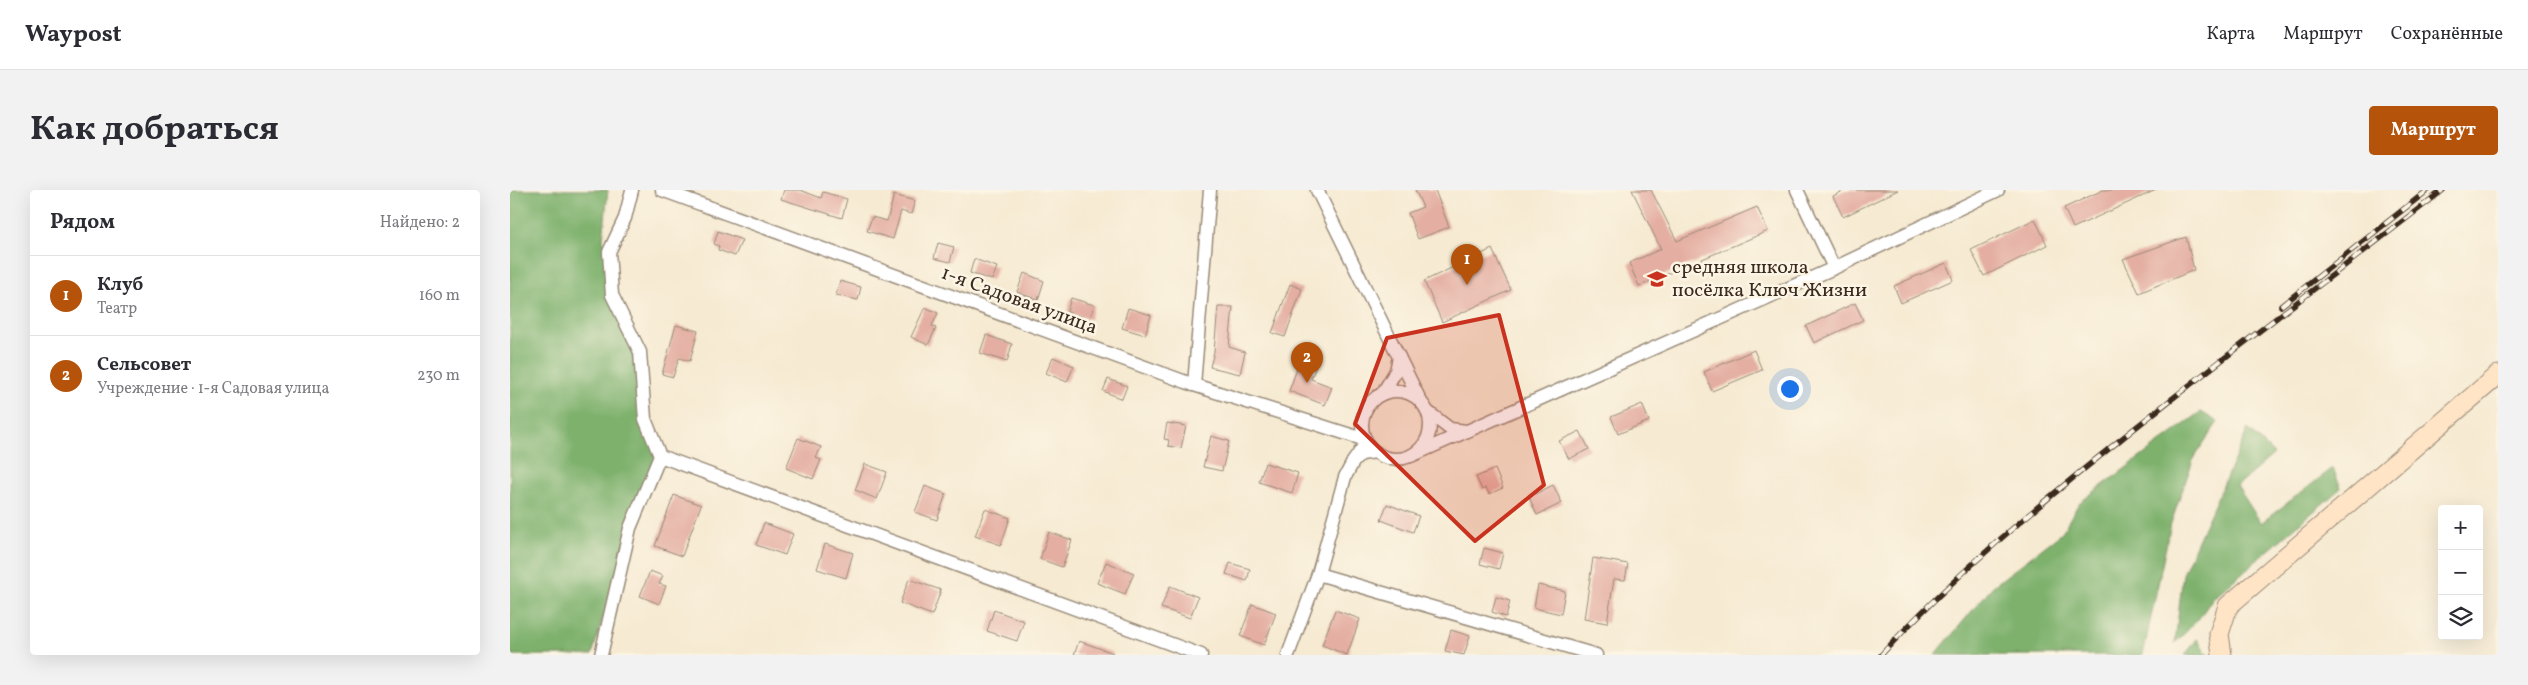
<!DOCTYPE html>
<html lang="ru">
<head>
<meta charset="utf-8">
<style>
	body { margin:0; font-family:Vollkorn,serif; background:#f2f2f3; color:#2b2b33 }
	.controls { position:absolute; right:15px; bottom:15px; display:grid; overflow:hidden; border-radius:5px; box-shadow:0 5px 20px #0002 }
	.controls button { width:45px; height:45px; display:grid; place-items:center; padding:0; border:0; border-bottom:1px solid #e1e1e2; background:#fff; color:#2b2b33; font:25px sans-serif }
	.you { position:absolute; left:1279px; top:198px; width:18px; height:18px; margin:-12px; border:4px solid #fff; border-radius:50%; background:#1a73e8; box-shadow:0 0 0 8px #1a73e833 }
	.badge { display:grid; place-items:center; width:32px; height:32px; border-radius:50%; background:#b45309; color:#fff; font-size:16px; font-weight:700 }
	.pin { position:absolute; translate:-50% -41px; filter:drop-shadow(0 1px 2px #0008) }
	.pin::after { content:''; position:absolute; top:26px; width:18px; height:15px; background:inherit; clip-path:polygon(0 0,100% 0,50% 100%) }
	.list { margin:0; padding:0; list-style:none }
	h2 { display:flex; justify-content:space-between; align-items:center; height:65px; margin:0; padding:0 20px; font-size:21px }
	h2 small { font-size:16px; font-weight:400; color:#7c7c81 }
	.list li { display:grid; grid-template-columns:32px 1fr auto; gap:15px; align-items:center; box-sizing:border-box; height:80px; padding:0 20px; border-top:1px solid #e1e1e2 }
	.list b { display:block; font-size:19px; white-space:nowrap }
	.list p { margin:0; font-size:16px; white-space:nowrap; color:#7c7c81 }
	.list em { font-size:16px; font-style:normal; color:#7c7c81 }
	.icon { flex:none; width:28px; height:28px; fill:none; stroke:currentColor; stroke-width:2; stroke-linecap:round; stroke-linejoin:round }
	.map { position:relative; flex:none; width:1988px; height:465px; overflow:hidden; border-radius:5px }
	header { display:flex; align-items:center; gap:30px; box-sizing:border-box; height:70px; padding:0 25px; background:#fff; border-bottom:1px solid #e1e1e2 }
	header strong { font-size:24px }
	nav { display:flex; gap:28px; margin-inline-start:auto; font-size:18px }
	.intro { display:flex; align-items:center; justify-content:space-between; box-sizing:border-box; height:120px; padding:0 30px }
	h1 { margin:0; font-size:35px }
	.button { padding:12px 22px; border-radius:5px; background:#b45309; color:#fff; font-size:18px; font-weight:700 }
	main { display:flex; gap:30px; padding:0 30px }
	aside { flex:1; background:#fff; border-radius:5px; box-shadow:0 5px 20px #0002 }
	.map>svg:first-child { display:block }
	.forest { fill:#7db16c; stroke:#5c6e45 }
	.building { fill:#e4aea2 }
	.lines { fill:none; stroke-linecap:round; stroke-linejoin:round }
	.street-casing { stroke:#988a78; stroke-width:15 }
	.secondary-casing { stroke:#988a78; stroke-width:21 }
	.street { stroke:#fff; stroke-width:12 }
	.secondary { stroke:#ffe4c6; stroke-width:19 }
	.rail-casing { stroke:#3b2a1e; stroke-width:5.5 }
	.rail { stroke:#fcf5e5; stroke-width:4; stroke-dasharray:11; stroke-linecap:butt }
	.marked { fill:#c8321e; fill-opacity:0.2; stroke:#c8321e; stroke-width:4; stroke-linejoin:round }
	.labels { text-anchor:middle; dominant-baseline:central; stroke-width:5; stroke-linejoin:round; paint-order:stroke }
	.poi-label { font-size:20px; fill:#3b2a1e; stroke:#fcf5e5; text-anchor:start }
	.street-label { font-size:20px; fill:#3b2a1e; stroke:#fcf5e5 }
</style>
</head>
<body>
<header>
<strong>Waypost</strong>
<nav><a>Карта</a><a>Маршрут</a><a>Сохранённые</a></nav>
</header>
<div class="intro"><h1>Как добраться</h1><a class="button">Маршрут</a></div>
<main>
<aside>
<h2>Рядом<small>Найдено: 2</small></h2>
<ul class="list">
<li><span class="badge">1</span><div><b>Клуб</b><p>Театр</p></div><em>160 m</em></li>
<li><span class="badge">2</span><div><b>Сельсовет</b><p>Учреждение · 1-я Садовая улица</p></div><em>230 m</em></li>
</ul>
</aside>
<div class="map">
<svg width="1988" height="465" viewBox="0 0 1988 465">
	<rect width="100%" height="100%" fill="#fcf5e5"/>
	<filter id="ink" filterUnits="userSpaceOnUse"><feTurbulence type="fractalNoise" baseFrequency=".02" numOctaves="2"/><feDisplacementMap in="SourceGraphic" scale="10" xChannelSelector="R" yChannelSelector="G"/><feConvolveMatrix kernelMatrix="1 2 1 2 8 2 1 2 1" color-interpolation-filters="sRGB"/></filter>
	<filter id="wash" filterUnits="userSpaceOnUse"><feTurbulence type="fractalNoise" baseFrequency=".0096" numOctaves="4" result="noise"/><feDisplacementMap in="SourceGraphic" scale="20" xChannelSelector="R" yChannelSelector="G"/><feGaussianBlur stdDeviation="1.12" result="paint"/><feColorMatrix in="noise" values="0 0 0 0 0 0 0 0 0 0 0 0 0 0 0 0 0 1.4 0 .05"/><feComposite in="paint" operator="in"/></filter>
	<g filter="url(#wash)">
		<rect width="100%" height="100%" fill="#f6ead2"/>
		<g class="forest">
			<path d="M0,0h98l-5,50 6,12 3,43 28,57 5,67 15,37 -30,72 -38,127h-82z"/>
			<path d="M1691,222l17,10 -24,35 -23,66 -28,132h-208l58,-69 68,-52 18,-31z"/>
			<path d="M1738,239l26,25 -37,32 24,37 72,-55 8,20 -128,110 -16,23 -22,22 8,-69z"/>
			<path d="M1687,449l11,16h-23z"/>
		</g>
		<g id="blocks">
			<g class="building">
				<path d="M274,0h16l21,8 2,-6 24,7 -5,19 -61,-19z"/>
				<path d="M905,0h20l14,37 -31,12 -10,-26 15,-6z"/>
				<path d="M1122,0h19l26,51 80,-34 11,24 -129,55 -10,-23 32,-14z"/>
				<path d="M1335,0h53l-55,27 -10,-21z"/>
				<path d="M1593,0h53l-83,38 -9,-20z"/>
				<path d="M384,5l21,6 -4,13 -10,-3 -8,28 -26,-8 5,-14 15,4z"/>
				<path d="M1525,29l12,26 -63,31 -13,-26z"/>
				<path d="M208,41l24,9 -7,16 -17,-6 1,-4 -5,-2z"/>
				<path d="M1676,47l8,33 -55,23 -16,-34z"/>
				<path d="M428,53l16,4 -4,15 -16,-4z"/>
				<path d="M982,59l19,41 -69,32 -18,-41z"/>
				<path d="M464,69l23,8 -5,13 -22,-7z"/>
				<path d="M1436,73l7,17 -52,23 -7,-17z"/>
				<path d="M514,83l20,8 -6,19 -21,-8z"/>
				<path d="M330,91l21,6 -3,13 -22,-5z"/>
				<path d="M780,94l12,5 -17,48 -13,-4z"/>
				<path d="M561,108l23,7 -4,14 -23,-7z"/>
				<path d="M1345,113l8,17 -49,23 -8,-17z"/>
				<path d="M415,117l13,6 -6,13 4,2 -8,17 -17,-8z"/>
				<path d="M708,117h15l-4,40 16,5 -5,22 -30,-7 4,-15z"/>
				<path d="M618,118l23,7 -6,20 -23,-7z"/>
				<path d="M166,135l22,6 -8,30 -11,-3 -6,19 -11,-3z"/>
				<path d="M476,145l26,9 -5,18 -27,-9z"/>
				<path d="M1244,160l8,20 -50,21 -8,-19z"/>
				<path d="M792,165l16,6 -7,18 21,8 -7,18 -36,-14z"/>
				<path d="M543,167l21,9 -7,16 -21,-9z"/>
				<path d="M598,189l19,7 -5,13 -19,-8z"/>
				<path d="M1132,214l7,17 -31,13 -7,-17z"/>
				<path d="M657,233l19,3 -5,22 -13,-2 1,-6 -5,-1z"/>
				<path d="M1070,241l9,18 -20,10 -10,-18z"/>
				<path d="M701,246l18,5 -7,30 -19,-4z"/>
				<path d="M288,248l23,9 -5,11 5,2 -8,19 -27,-11z"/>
				<path d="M755,273l33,10 -6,20 -33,-11z"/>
				<path d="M355,274l22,8 -10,27 -22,-9z"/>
				<path d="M985,279l8,19 -14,6 -3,-6 -4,2 -6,-13z"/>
				<path d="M1043,295l9,18 -25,12 -8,-18z"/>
				<path d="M415,296l21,8 -9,26 -22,-8z"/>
				<path d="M164,305l27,10 -19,51 -27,-10z"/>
				<path d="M877,314l32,12 -6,16 -32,-12z"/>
				<path d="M475,319l25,9 -9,27 -26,-9z"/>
				<path d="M254,333l29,11 -8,21 -29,-10z"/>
				<path d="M539,342l23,8 -10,27 -22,-8z"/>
				<path d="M315,354l28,9 -7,25 -29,-9z"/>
				<path d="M974,358l19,5 -4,16 -19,-5z"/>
				<path d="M1083,368l35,6 -3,16 -11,-1 -7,44 -23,-4z"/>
				<path d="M596,372l28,11 -9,21 -28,-11z"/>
				<path d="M720,373l20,6 -3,12 -21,-7z"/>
				<path d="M140,381l13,5 -4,8 7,2 -7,18 -19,-8z"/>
				<path d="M399,389l32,11 -9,25 -32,-12z"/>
				<path d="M1028,395l27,6 -4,23 -27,-6z"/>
				<path d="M660,396l28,11 -8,21 -29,-10z"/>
				<path d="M986,407l14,4 -4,16 -14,-5z"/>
				<path d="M742,414l24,9 -12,32 -24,-9z"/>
				<path d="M484,420l30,11 -7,20 -30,-10z"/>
				<path d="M825,420l25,9 -13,36 -25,-10z"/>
				<path d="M941,440l19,6 -6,19 -19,-4z"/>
				<path d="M569,451l34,12v2h-39z"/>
			</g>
		</g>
	</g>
	<g filter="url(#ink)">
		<use href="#blocks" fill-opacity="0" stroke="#988a78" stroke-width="1"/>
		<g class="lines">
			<defs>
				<g id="street">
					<path d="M152,0l532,195 172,55 -4,9 -9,13"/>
					<path d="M807,0l104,212"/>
					<path d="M1287,0l37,78"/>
					<path d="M684,195l16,-195"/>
					<circle cx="886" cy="235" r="34"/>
					<path d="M872,204l14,-23 3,-14"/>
					<path d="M918,222l22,17 17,2"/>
					<path d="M150,266l541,199"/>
					<path d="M901,266l423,-188 164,-78"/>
					<path d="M808,384l278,81"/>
					<path d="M91,465l29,-127 30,-72 -15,-37 -5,-67 -28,-57 -3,-43 16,-34 7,-28"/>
					<path d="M778,465l30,-81 27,-97 8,-15 8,-8 15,-2"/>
				</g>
				<path id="secondary" d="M1712,465l-3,-21 9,-28 270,-231"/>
			</defs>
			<use href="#street" class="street-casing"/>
			<use href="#secondary" class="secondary-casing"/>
			<use href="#street" class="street"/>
			<use href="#secondary" class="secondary"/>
			<defs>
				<g id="rail">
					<path d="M1771,116l147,-116"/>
					<path d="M1371,465c72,-79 155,-148 239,-215 106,-85 215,-166 323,-250"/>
				</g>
			</defs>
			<use href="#rail" class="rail-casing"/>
			<use href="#rail" class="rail"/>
		</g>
	</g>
	<path class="marked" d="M989,125l45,170 -69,56 -120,-117 32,-86z"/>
	<defs>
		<symbol id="school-bare" viewBox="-9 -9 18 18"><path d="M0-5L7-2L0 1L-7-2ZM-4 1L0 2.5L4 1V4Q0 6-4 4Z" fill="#c8321e" stroke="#fcf5e5" stroke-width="2.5" paint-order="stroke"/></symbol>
	</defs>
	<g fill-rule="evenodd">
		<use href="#school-bare" x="1133" y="75" width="28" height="28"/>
	</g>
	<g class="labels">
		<g class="poi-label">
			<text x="1162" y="78">средняя школа<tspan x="1162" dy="23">посёлка Ключ Жизни</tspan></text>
		</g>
		<g class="street-label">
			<text transform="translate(509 111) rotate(20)">1-я Садовая улица</text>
		</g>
	</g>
</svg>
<div class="controls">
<button>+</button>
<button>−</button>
<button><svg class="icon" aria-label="layers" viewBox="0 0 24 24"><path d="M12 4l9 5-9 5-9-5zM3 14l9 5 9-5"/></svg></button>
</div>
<div class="you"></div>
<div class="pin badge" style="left:957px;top:95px">1</div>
<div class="pin badge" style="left:797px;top:193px">2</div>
</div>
</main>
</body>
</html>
